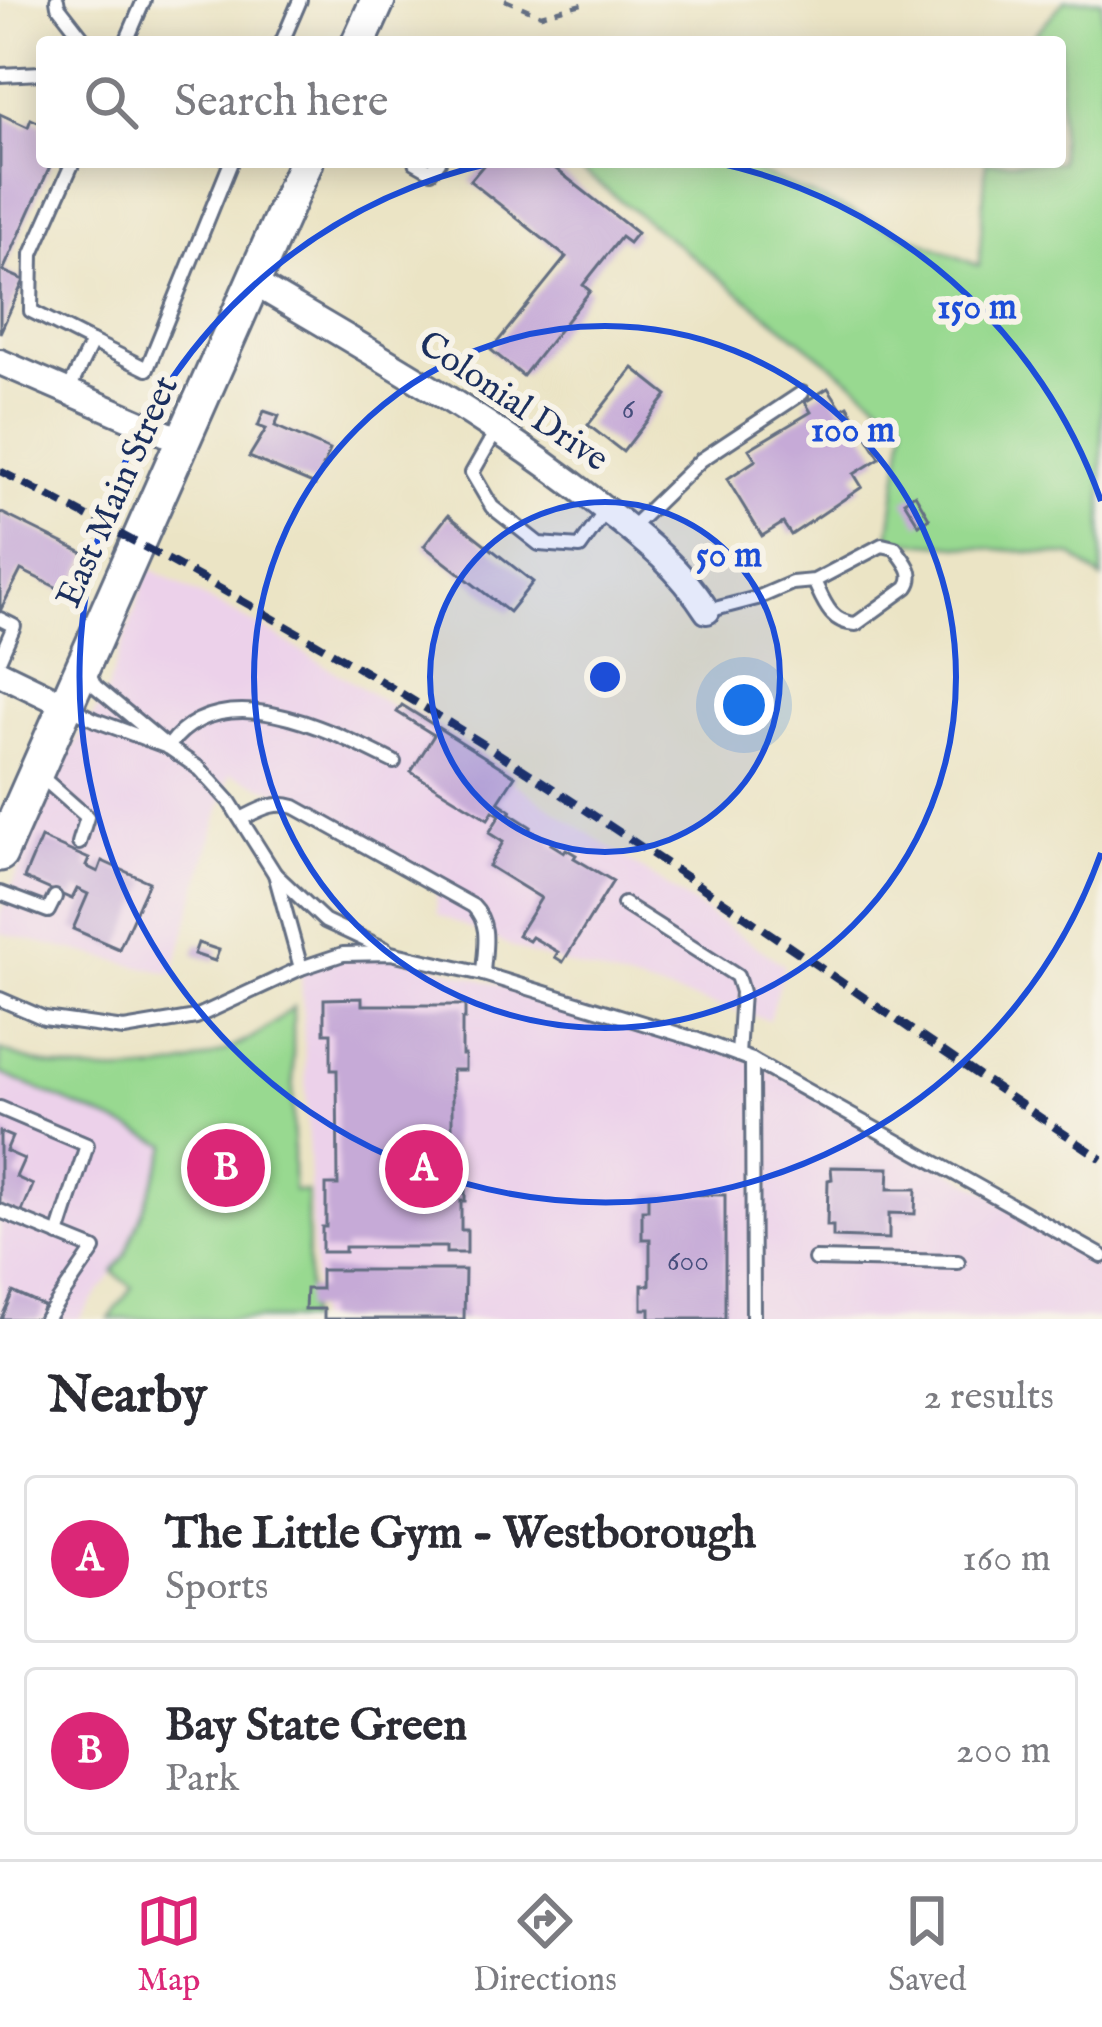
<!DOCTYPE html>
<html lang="en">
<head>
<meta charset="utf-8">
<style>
	body { margin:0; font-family:"IM FELL English",serif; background:#f2f2f3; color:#2b2b33 }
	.you { position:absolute; left:744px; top:705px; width:42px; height:42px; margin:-30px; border:9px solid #fff; border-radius:50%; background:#1a73e8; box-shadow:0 0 0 18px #1a73e833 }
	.badge { display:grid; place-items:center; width:78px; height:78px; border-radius:50%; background:#db2777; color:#fff; font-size:39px; font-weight:700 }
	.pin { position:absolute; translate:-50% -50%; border:6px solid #fff; box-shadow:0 3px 12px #0006 }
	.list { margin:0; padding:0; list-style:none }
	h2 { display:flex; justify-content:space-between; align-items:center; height:156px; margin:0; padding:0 48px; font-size:51px }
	h2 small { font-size:39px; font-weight:400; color:#7c7c81 }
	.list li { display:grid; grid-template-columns:78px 1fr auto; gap:36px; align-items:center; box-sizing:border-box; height:168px; margin:0 24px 24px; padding:0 24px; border:3px solid #e1e1e2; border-radius:12px }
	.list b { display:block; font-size:45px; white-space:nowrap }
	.list p { margin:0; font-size:39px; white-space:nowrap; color:#7c7c81 }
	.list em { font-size:39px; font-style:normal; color:#7c7c81 }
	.icon { flex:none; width:66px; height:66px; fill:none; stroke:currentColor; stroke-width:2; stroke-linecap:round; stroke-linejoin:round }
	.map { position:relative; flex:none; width:1102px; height:1319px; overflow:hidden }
	.search { position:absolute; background:#fff; box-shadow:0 6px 30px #0003; left:36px; right:36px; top:36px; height:132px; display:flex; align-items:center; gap:30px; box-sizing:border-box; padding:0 42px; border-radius:12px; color:#7c7c81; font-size:45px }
	.sheet { height:540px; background:#fff }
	nav { display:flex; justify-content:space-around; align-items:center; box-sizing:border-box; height:168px; border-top:3px solid #e1e1e2; background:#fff; font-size:33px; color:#7c7c81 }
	nav a { display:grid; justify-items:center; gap:6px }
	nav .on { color:#db2777 }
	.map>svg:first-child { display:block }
	.built { fill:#ecd1ea }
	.green { fill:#98d990; stroke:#5a8477; stroke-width:3 }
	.building { fill:#c6aad7 }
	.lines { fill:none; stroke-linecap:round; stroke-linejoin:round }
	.service-casing { stroke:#646e82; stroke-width:18 }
	.minor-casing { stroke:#646e82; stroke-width:30 }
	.secondary-casing { stroke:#646e82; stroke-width:39 }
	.path { stroke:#646e82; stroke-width:4.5; stroke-dasharray:9 9; stroke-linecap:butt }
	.service { stroke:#fff; stroke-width:12 }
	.minor { stroke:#fff; stroke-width:24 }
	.secondary { stroke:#fff; stroke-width:33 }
	.rail { stroke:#1b2f5e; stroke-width:8; stroke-dasharray:18 9; stroke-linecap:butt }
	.ring { fill:none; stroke:#1d4ed8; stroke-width:6 }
	.labels { text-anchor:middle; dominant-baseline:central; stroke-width:12; stroke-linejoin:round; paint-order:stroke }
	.number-label { font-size:30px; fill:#464e7c }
	.street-label { font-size:36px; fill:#1b2f5e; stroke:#f7f3e8 }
	.centre { fill:#1d4ed8; stroke:#f7f3e8; stroke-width:6 }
	.ring-label { font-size:36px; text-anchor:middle; font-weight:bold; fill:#1d4ed8; stroke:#f7f3e8; stroke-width:12; stroke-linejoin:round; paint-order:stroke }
</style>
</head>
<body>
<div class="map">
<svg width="1102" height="1319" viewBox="0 0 1102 1319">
	<rect width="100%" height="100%" fill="#f7f3e8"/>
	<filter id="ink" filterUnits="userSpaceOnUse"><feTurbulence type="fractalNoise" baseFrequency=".00833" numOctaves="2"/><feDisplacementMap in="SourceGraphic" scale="24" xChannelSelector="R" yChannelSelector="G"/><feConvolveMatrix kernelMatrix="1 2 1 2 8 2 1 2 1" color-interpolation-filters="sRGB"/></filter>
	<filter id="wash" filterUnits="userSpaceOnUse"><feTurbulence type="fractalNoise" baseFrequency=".004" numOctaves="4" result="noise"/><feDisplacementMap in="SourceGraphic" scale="48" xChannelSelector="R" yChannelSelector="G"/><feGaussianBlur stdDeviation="2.7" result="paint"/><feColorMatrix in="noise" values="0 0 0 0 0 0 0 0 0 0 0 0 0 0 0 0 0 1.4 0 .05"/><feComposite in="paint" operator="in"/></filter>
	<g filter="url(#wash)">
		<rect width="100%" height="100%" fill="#ebe4c5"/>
		<g class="built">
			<path d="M149,568l121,64 204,124 310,209 -15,55 -240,-66 -92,-40 -1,-28 -150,-91 -56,-21 -57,200 -173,-41v-20l66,-156 38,-58z"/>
			<path d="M391,953l361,107 350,196v63h-786l-15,-351 42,-14z"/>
			<path d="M0,1073l168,72 -43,111 -46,63h-79z"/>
		</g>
		<g class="green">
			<path d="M1065,0h37v579l-29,-23 -184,-16 16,-118 -334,-260h163l245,104 7,-104h74v-120h-32z"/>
			<path d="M293,1007v184l14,1 1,127h-199l23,-32 -19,-15 12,-16 43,-111 -168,-72v-23c94,39 217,29 293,-43z"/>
		</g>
		<g id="blocks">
			<g class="building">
				<path d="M0,114l28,13 3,-8 11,5v38h10l-49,109 21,9 -24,53z"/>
				<path d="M486,162h61l90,71 -8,10 -8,-6 -38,48 7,6 -67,85 -32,-26 75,-93 -96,-76z"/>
				<path d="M633,368l34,27 -44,57 -35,-27z"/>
				<path d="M828,388l14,21 6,-3 32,52 -26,16 8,13 -71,48 -8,-12 -21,13 -35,-57 29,-19 -7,-11 62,-37 -6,-10z"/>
				<path d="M264,411l15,5 -4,10 55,24 -15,35 -66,-28 17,-28 -8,-3z"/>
				<path d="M915,494l14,24 -10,7 -15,-24z"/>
				<path d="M0,512l89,44 -19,38 -49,-24 -21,41z"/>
				<path d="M448,515l85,67 -24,30 -85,-66z"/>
				<path d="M402,705l113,71 -17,26 13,9 -2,2 22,14 -2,3 24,11 -2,3 13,8 2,-3 10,6 -2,3 39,23 -50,81 -8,-5 3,-5 -26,-15 -3,4 -11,-6 23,-37 -52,-32 14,-24 -14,-9 11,-18 -7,-4 -5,8 -77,-47 23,-37 -37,-23z"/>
				<path d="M41,838l48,21 -3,7 12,6 4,-11 47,21 -30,67 -46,-20 15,-35 -11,-5 -5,10 -48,-21z"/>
				<path d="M198,943l21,7 -4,11 -21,-7z"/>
				<path d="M362,998v7h103v14h-3v36h3v15h-13v114h13v17h-4v29h6v23h-21v-6h-101v5h-23v-25h4v-42h12l-1,-115h-6v-37h-7v-34z"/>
				<path d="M0,1132l12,5 -6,14 18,8 -8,18 17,8 -12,29 -21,-10z"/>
				<path d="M831,1167l58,1 -1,21h28l-1,25 -26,-1v26l-56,-2v-11h-6l1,-46 4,-1z"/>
				<path d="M648,1194l77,1v124h-75v-10h-8v-24h8v-46h-8v-29h6z"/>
				<path d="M321,1270h144l-1,49h-140v-10h-19l1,-20h15z"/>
				<path d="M13,1292l31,14 -6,13h-37z"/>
			</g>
		</g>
	</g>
	<g filter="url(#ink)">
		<use href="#blocks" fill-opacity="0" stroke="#646e82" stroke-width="3"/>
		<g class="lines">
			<defs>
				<g id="service">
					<path d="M57,0l1,6 28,36"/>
					<path d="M126,42l18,-42"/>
					<path d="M282,42l18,-42"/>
					<path d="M0,75l42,-2"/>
					<path d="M415,162l16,9 8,-9"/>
					<path d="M92,342l55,27 84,-207"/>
					<path d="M68,391l24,-49 -61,-31 1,-57 41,-92"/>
					<path d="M496,431l-24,42 20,34 47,37 41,3 26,-37"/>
					<path d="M630,529l71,-69 101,-67"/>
					<path d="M707,611l50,-13 35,-15 22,-2 68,-36 13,3c9,13 22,25 12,39l-51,37c-26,-1 -32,-22 -42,-43"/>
					<path d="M0,619l14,7 -14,32"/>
					<path d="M66,705l29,15 73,27 -73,-61 -8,-17"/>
					<path d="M37,773l50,44 -8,26"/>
					<path d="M241,819c18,-9 33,-19 54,-12l178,99c19,19 11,44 10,68"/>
					<path d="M275,874l50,47 60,28"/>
					<path d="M0,893l48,18 7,-14"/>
					<path d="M624,904l113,72 5,16 -4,63"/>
					<path d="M301,968l-26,-94 -46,-73 -29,-32 -32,-22c53,-74 164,-16 226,15"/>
					<path d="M0,999l44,19 80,11 72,-12 105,-49 42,-14 48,-1 92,21 212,65 57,21 350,196"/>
					<path d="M752,1060l1,259"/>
					<path d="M0,1108l87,37 -29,90"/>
					<path d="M0,1211l94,38 -48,70"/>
					<path d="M815,1259l143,3"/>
				</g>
				<g id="minor">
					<path d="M254,283c117,69 235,135 342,219 45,36 79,60 111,109"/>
					<path d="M0,362l185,80"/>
					<path d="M0,673l64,31"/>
				</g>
				<g id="secondary">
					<path d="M359,42l19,-42"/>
					<path d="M0,854l306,-692"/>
				</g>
			</defs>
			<use href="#service" class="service-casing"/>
			<use href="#minor" class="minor-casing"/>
			<use href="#secondary" class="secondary-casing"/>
			<path class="path" d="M505,0l36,15 41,-11 1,-4"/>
			<use href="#service" class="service"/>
			<use href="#minor" class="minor"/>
			<use href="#secondary" class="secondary"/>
			<path class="rail" d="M0,471c181,93 358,192 529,302 193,125 382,258 573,386"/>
		</g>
	</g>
	<circle cx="605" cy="677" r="175" fill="#1d4ed8" fill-opacity=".12"/>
	<g class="ring">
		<circle cx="605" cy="677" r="175"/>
		<circle cx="605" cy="677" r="351"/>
		<path d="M1101 853A526 526 0 1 1 496 162M714 162A526 526 0 0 1 1101 501"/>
	</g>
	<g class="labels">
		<g class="number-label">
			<text x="628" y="410">6</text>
			<text x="688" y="1262">600</text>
		</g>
		<g class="street-label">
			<text transform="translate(513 402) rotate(34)">Colonial Drive</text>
			<text transform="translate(118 492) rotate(-66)">East Main Street</text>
		</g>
	</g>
	<circle cx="605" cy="677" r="18" class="centre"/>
	<g class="ring-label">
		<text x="977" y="318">150 m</text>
		<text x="853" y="441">100 m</text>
		<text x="729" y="566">50 m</text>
	</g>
</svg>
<div class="you"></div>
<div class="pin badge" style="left:424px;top:1169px">A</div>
<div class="pin badge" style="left:226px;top:1168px">B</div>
<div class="search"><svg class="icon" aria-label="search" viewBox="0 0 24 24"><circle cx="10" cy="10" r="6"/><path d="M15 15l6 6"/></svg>Search here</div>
</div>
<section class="sheet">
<h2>Nearby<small>2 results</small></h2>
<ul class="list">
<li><span class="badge">A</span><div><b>The Little Gym - Westborough</b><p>Sports</p></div><em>160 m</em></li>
<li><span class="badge">B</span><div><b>Bay State Green</b><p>Park</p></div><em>200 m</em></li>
</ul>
</section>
<nav>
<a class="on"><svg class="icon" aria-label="map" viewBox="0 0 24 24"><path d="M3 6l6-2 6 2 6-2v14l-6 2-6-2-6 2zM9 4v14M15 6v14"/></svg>Map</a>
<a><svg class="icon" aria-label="directions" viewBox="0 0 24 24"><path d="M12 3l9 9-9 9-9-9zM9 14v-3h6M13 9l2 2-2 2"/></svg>Directions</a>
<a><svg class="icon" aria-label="saved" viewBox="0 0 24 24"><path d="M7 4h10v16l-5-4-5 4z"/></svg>Saved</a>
</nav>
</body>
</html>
